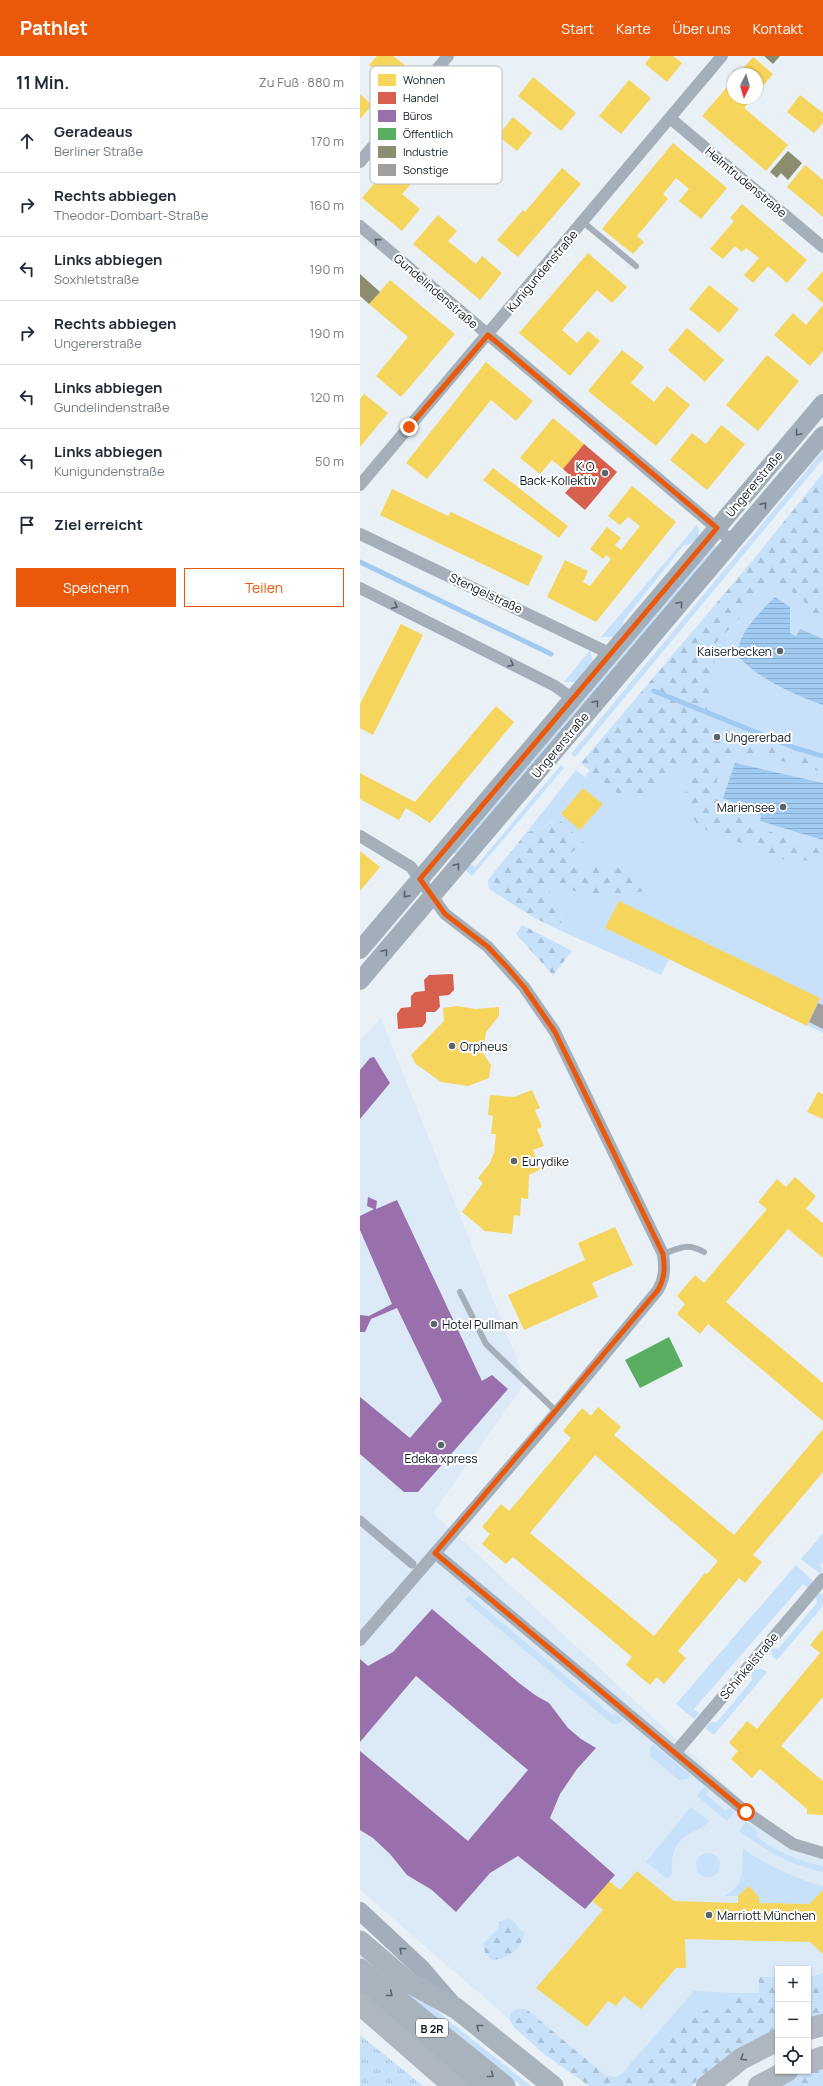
<!DOCTYPE html>
<html lang="de">
<head>
<meta charset="utf-8">
<style>
	body { margin:0; font-family:Manrope,sans-serif; background:#f2f2f3; color:#1f2937 }
	.controls { position:absolute; right:12px; bottom:12px; display:grid; overflow:hidden; border-radius:0px; box-shadow:0 1px 3px #0004 }
	.controls button { width:36px; height:36px; display:grid; place-items:center; padding:0; border:0; border-bottom:1px solid #e0e1e3; background:#fff; color:#1f2937; font:20px sans-serif }
	.compass { position:absolute; left:367px; top:12px; width:36px; height:36px; border-radius:50%; background:#fff; box-shadow:0 1px 3px #0004; rotate:185deg }
	.stop { position:absolute; width:12px; height:12px; margin:-9px; border:3px solid #ea580c; border-radius:50%; background:#fff }
	.stop.end { background:#ea580c; border-color:#fff; box-shadow:0 1px 4px #0008 }
	.list { margin:0; padding:0; list-style:none }
	h2 { display:flex; justify-content:space-between; align-items:center; height:52px; margin:0; padding:0 16px; font-size:17px }
	h2 small { font-size:13px; font-weight:400; color:#747a83 }
	.list li { display:grid; grid-template-columns:26px 1fr auto; gap:12px; align-items:center; box-sizing:border-box; height:64px; padding:0 16px; border-top:1px solid #e0e1e3 }
	.list b { display:block; font-size:15px; white-space:nowrap }
	.list p { margin:0; font-size:13px; white-space:nowrap; color:#747a83 }
	.list em { font-size:13px; font-style:normal; color:#747a83 }
	.actions { display:flex; gap:8px; padding:12px 16px }
	.actions a { flex:1; padding:9px 0; border:1px solid #ea580c; border-radius:0px; text-align:center; font-size:14px; color:#ea580c }
	.actions .main { background:#ea580c; color:#fff }
	.icon { flex:none; width:22px; height:22px; fill:none; stroke:currentColor; stroke-width:2; stroke-linecap:round; stroke-linejoin:round }
	.map { position:relative; flex:none; width:463px; height:2030px; overflow:hidden }
	header { display:flex; align-items:center; gap:24px; box-sizing:border-box; height:56px; padding:0 20px; background:#ea580c; color:#fff }
	header strong { font-size:19px }
	nav { display:flex; gap:22px; margin-inline-start:auto; font-size:14px }
	main { display:flex }
	aside { flex:1; background:#fff }
	.map>svg:first-child { display:block }
	.built { fill:#dceaf8 }
	.grass { fill:#c7e1fa }
	.forest { fill:url(#forest-firs) }
	.park { fill:url(#park-tufts) }
	.water { fill:url(#water-rules) }
	.homes { fill:#f6d55c; fill-rule:evenodd }
	.shops { fill:#d6604d }
	.offices { fill:#9970ab }
	.public { fill:#5aae61 }
	.industry { fill:#8c8c6e }
	.lines { fill:none; stroke-linecap:round; stroke-linejoin:round }
	.stream { stroke:#a0caf0; stroke-width:5 }
	.building { fill:#a19e9f }
	.service { stroke:#a4afba; stroke-width:6 }
	.pedestrian { stroke:#a4afba; stroke-width:9 }
	.minor { stroke:#a4afba; stroke-width:12 }
	.secondary { stroke:#a2afba; stroke-width:18 }
	.trunk { stroke:#a9b3bd; stroke-width:21 }
	.motorway { stroke:#aeb6bf; stroke-width:22 }
	.oneway { stroke:#58646e }
	.oneway2 { stroke:#5b666f }
	.oneway3 { stroke:#5e6770 }
	.route { stroke:#ea580c; stroke-width:5 }
	.poi-dot { fill:#5a646c; stroke:#fff; stroke-width:1.5 }
	.labels { text-anchor:middle; dominant-baseline:central; stroke-width:4; stroke-linejoin:round; paint-order:stroke }
	.shield { fill:#fff; stroke:#565d64; stroke-width:1 }
	.shield-label { font-size:11px; font-weight:bold; fill:#0d1821 }
	.street-label { font-size:12px; fill:#0d1821; stroke:#fff }
	.poi-label { font-size:12px; fill:#0d1821; stroke:#fff; text-anchor:start }
	.key { fill:#fff; stroke:#b6babc; stroke-width:1 }
	.key-label { font-size:11px; fill:#0d1821 }
</style>
</head>
<body>
<header>
<strong>Pathlet</strong>
<nav><a>Start</a><a>Karte</a><a>Über uns</a><a>Kontakt</a></nav>
</header>
<main>
<aside>
<h2>11 Min.<small>Zu Fuß · 880 m</small></h2>
<ul class="list">
<li><svg class="icon" aria-label="ahead" viewBox="0 0 24 24"><path d="M12 20V5M6 11l6-6 6 6"/></svg><div><b>Geradeaus</b><p>Berliner Straße</p></div><em>170 m</em></li>
<li><svg class="icon" aria-label="right" viewBox="0 0 24 24"><path d="M7 20v-9h11M14 6l5 5-5 5"/></svg><div><b>Rechts abbiegen</b><p>Theodor-Dombart-Straße</p></div><em>160 m</em></li>
<li><svg class="icon" aria-label="left" viewBox="0 0 24 24"><path d="M17 20v-9H6M10 6l-5 5 5 5"/></svg><div><b>Links abbiegen</b><p>Soxhletstraße</p></div><em>190 m</em></li>
<li><svg class="icon" aria-label="right" viewBox="0 0 24 24"><path d="M7 20v-9h11M14 6l5 5-5 5"/></svg><div><b>Rechts abbiegen</b><p>Ungererstraße</p></div><em>190 m</em></li>
<li><svg class="icon" aria-label="left" viewBox="0 0 24 24"><path d="M17 20v-9H6M10 6l-5 5 5 5"/></svg><div><b>Links abbiegen</b><p>Gundelindenstraße</p></div><em>120 m</em></li>
<li><svg class="icon" aria-label="left" viewBox="0 0 24 24"><path d="M17 20v-9H6M10 6l-5 5 5 5"/></svg><div><b>Links abbiegen</b><p>Kunigundenstraße</p></div><em>50 m</em></li>
<li><svg class="icon" aria-label="arrive" viewBox="0 0 24 24"><path d="M6 21V4h12l-3 4 3 4H6"/></svg><div><b>Ziel erreicht</b></div></li>
</ul>
<div class="actions"><a class="main">Speichern</a><a>Teilen</a></div>
</aside>
<div class="map">
<svg width="463" height="2030" viewBox="0 0 463 2030">
	<defs>
		<pattern id="forest-firs" width="22" height="20" patternUnits="userSpaceOnUse"><rect width="22" height="20" fill="#c7e1fa"/><path d="M5 1l3.5 6h-7zM16 11l3.5 6h-7z" fill="#aac0d6"/></pattern>
		<pattern id="park-tufts" width="24" height="20" patternUnits="userSpaceOnUse"><rect width="24" height="20" fill="#c7e1fa"/><path d="M3 7l-1-3M5 7V3M7 7l1-3M15 17l-1-3M17 17v-4M19 17l1-3" fill="none" stroke="#aac0d6"/></pattern>
		<pattern id="water-rules" width="6" height="5" patternUnits="userSpaceOnUse"><rect width="6" height="5" fill="#a0caf0"/><path d="M0 2.5h6" fill="none" stroke="#89adce"/></pattern>
	</defs>
	<rect width="100%" height="100%" fill="#e9f0f6"/>
	<path class="built" d="M21,962l145,364 -93,131 359,334 31,9v117l-15,5v-9h-30v8h-19v16h-22l-1,15 -48,10 -45,51 -10,-7 -9,10 -8,5 -10,-2 -96,-60 -1,4 -149,-129v-850z"/>
	<g class="grass">
		<path d="M463,395v8l-248,298 -4,-3z"/>
		<path d="M463,423v554l-154,-74 -8,16 -100,-44 1,-21 -52,-35 55,-67 -12,14 -27,11 50,-63 9,7 53,-81z"/>
		<path d="M337,469c6,12 -3,19 -14,21l-60,75 1,8 -10,8h-13z"/>
		<path d="M353,488l4,3 -260,309 -4,-3z"/>
		<path d="M230,594l3,12 -17,20h-12z"/>
		<path d="M201,709l3,3 -92,108 -8,-7 6,-6 5,4z"/>
		<path d="M463,1477v29l-3,4 3,4 -3,4 -19,-15z"/>
		<path d="M436,1509l17,16 -5,7 -5,-4 -109,125 5,4 -5,6 -18,-15z"/>
		<path d="M459,1537l4,1v12l-46,54 -5,-4 -1,-6 2,-3 5,2 39,-46 -1,-7z"/>
		<path d="M109,1539l144,121 3,-3 7,6 -3,4 -8,1 -147,-124z"/>
		<path d="M402,1613l5,3 -53,63 -9,-7 5,-6h7l35,-42 -1,-6 3,-4z"/>
		<path d="M293,1688l37,31 -3,4 -8,1 -29,-24v-8z"/>
		<path d="M344,1731l5,4 -3,4 20,16 3,-3 6,4 -8,9 -30,-25z"/>
		<path d="M331,1751l18,14c-6,7 -10,8 -18,12 -16,7 -21,24 -19,40l-5,6 -21,-17z"/>
		<path d="M386,1766l13,10 -3,4c19,15 43,25 67,30v6c-32,-6 -58,-22 -84,-41z"/>
		<path d="M383,1793c25,17 51,29 80,37v4l-14,14 -50,-1 -10,-17 -11,10h-14c23,-12 17,-26 19,-47z"/>
		<circle cx="348" cy="1809" r="12"/>
		<path d="M0,1894l171,136h-10l-161,-130z"/>
		<path d="M334,1935l43,2 -1,15 -29,2 -19,8 -45,51 -10,-8z"/>
	</g>
	<g class="forest">
		<path d="M463,417v149l-18,-7 -1,-15 -29,-20 -60,64v22l-9,54 24,12 93,31v9l-69,-18 -18,-2 -13,9 -11,35 42,30 69,24 -7,11 -31,-1 -86,-33 -15,-23 5,-35 -14,-4 -22,28 -32,3 -40,-33 172,-203z"/>
		<path d="M199,764l25,23 -17,13 11,11 27,-4 31,12 10,16c-20,2 -63,8 -80,-4 -6,-3 -10,-10 -16,-14l-6,11 18,26 -1,21 -28,-14 -44,-28 -1,-9 38,-47z"/>
		<path d="M162,869l50,26 -19,24 -37,-41z"/>
		<path d="M148,1863l6,2 5,8 5,4c-2,16 -15,26 -32,27l-7,-7 -2,-9 14,-14 3,-9z"/>
		<path d="M463,1917v41l-15,4v-40z"/>
		<path d="M399,1921h19v52c-32,15 -61,32 -86,57h-103l-45,-32 -30,-27 -5,-8c2,-9 9,-12 17,-10l79,66 11,2 8,-5 9,-11 10,8 45,-51 19,-8 28,-2 2,-15h22z"/>
		<path d="M463,2007v23h-52z"/>
	</g>
	<path class="park" d="M0,1979l63,51h-63z"/>
	<g class="water">
		<path d="M415,541l15,10v26l6,3 4,-7 23,10v66c-26,-9 -65,-26 -84,-48 -6,-19 23,-47 36,-60z"/>
		<path d="M375,707l88,20v57l-63,-19 1,-6 -38,-17z"/>
	</g>
	<g class="homes">
		<path d="M17,0h16l12,9 -14,18 -22,-18z"/>
		<path d="M291,0h22l9,7 -15,19 -22,-18z"/>
		<path d="M393,1l20,17 -16,19v-19h-19z"/>
		<path d="M173,21l43,36 -15,18 -43,-35z"/>
		<path d="M269,24l22,18 -30,36 -22,-18z"/>
		<path d="M373,24v18h20l-9,10 44,37 -22,26 -64,-55z"/>
		<path d="M0,38l12,11 -12,14z"/>
		<path d="M440,39l23,18v10l-9,10 -27,-21z"/>
		<path d="M153,61l19,16 -15,18 -19,-15z"/>
		<path d="M313,87l54,45 -26,31 -22,-18 10,-12 -13,-11 -13,16 5,5 -31,37 7,6 -11,12 -31,-25z"/>
		<path d="M35,103l22,18 -15,17 18,15 -18,22 -40,-33z"/>
		<path d="M445,109l18,15v37l-36,-30z"/>
		<path d="M202,112l19,16 -63,73 -21,-17 26,-30 2,2z"/>
		<path d="M382,148l65,56 -20,23 -19,-17 -15,17 -9,-8 15,-17 -13,-10 -4,4 -7,-6 -12,13 -13,-10 24,-28 -4,-3z"/>
		<path d="M78,159l19,16 -9,10 28,23 6,-8 20,17 -22,27 -67,-56z"/>
		<path d="M228,197l39,34 -15,16 -15,-13 -35,40 15,13 11,-12 12,10 -30,35 -51,-43z"/>
		<path d="M463,215v32l-16,-14z"/>
		<path d="M30,224l65,54 -54,63 -25,-21 32,-39 -39,-33z"/>
		<path d="M349,229l30,24 -20,24 -30,-24z"/>
		<path d="M463,249v46l-13,15 -36,-31 19,-22 13,12z"/>
		<path d="M327,272l37,32 -19,22 -37,-32z"/>
		<path d="M262,294l22,17 -13,16 11,9 12,10 13,-16 23,19 -34,41 -68,-55z"/>
		<path d="M407,299l32,26 -41,50 -32,-26z"/>
		<path d="M126,306l47,39 -17,20 -25,-21 -64,79 -21,-16z"/>
		<path d="M4,338l24,19 -28,34v-48z"/>
		<path d="M193,362l31,26 -21,25 -11,-9 -12,14 -20,-16z"/>
		<path d="M361,369l24,19 -38,46 -37,-30 22,-27 14,11z"/>
		<path d="M133,412l75,58 -9,12 -76,-58z"/>
		<path d="M272,430l44,36 -80,100 -49,-25 18,-37 23,11 -5,11 7,4 21,-27 -5,-4 -3,4 -13,-10 17,-22 14,11 -6,7 6,5 19,-24 -12,-9 -8,8 -12,-9z"/>
		<path d="M32,433l56,27 3,-4 92,44 -15,30 -148,-71z"/>
		<path d="M41,568l22,11 -50,100 -13,-7v-24z"/>
		<path d="M136,650l18,16 -84,101 -24,-15 -7,12 -39,-21v-26l55,29z"/>
		<path d="M223,732l20,16 -23,26 -19,-16z"/>
		<path d="M0,795l20,16 -20,24z"/>
		<path d="M259,845l201,97 -13,28 -202,-98z"/>
		<path d="M97,950l18,3 24,-2v9l-13,16 -3,21 8,12 -2,13 -21,8 -27,-4 -25,-18 -5,-9 33,-34 -1,-13z"/>
		<path d="M172,1034l8,18 -5,2 7,17 -5,2 7,17 -11,4 8,19 -12,6 -1,24 -7,-1 -1,18 -6,-1 -2,19 -27,-3 -23,-19 21,-29 -5,-5 12,-15 4,-10 2,-19h-5l2,-18 -5,-1 2,-20 24,2z"/>
		<path d="M458,1036l5,2v25l-16,-7z"/>
		<path d="M435,1121l21,19 -10,13 17,14v35l-35,-29 -62,73 97,81v38l-115,-97 -8,10 -23,-20 8,-10 -8,-8 18,-21 9,8 63,-74 -9,-7 19,-23 9,8z"/>
		<path d="M255,1171l18,38 -41,18 6,14 -74,33 -16,-35 77,-35 -7,-17z"/>
		<path d="M238,1351l23,20 -7,8 120,100 89,-106v43l-70,83 9,7 -17,21 -6,-5 -61,73 8,7 -22,26 -7,-7 -7,8 -24,-20 6,-8 -119,-100 -7,7 -24,-20 8,-10 -8,-7 19,-23 8,7 7,-8 55,-65 -8,-7 19,-23 9,8zM235,1399l123,106 -11,13 -2,-1 -51,63 -124,-103z"/>
		<path d="M463,1573v68l-42,49 42,35v34l-16,-1v-5l-47,-40 -8,9 -21,-19 7,-8 -9,-8 18,-22 10,8 39,-47 24,-29 -10,-8z"/>
		<path d="M277,1815l37,30 64,2v-7l11,-10 10,11v6l50,1 14,-14v64l-13,-12 -125,-3 1,29h-10l-35,41 -17,-13 -8,10 -8,-5 -21,26 -51,-39 67,-78 -11,-9 17,-20 11,9z"/>
	</g>
	<g class="shops">
		<path d="M224,388l33,28 -32,38 -20,-17 11,-12 -13,-12z"/>
		<path d="M93,918l1,16 -5,5 -10,1 1,11 -5,5h-9v10l-4,5 -24,2 -1,-15 4,-6 10,-1v-11l4,-4 10,-1 -1,-11 5,-5z"/>
	</g>
	<g class="offices">
		<path d="M14,1001l16,26 -30,36v-49l10,-12z"/>
		<path d="M8,1141l9,4 -1,8 21,-9 85,181 10,-6 16,14 -90,103h-14l-44,-38v-57l50,41 32,-37 -45,-93 -26,11 -6,13h-5v-17l9,1 23,-12 -32,-74v-14l14,-7 -7,-3z"/>
		<path d="M72,1553l87,74 16,12 14,8 19,25 13,11 15,9 -19,21 -17,25 -10,24 65,57 -30,34 -67,-53 -28,17 -34,39 -24,-22 -25,-15 -17,-21 -17,-16 -13,-8v-79l108,90 60,-71 -112,-94 -56,66v-83l8,7 25,-14z"/>
	</g>
	<path class="public" d="M309,1281l14,29 -43,22 -15,-28z"/>
	<g class="industry">
		<path d="M404,0h16l-7,8z"/>
		<path d="M428,95l14,12 -14,17 -7,-7 -4,5 -7,-6z"/>
		<path d="M0,218l20,18 -11,12 -9,-8z"/>
	</g>
	<g class="lines">
		<g class="stream">
			<path d="M0,506l191,92"/>
			<path d="M294,635l141,57 28,8"/>
		</g>
	</g>
	<path class="building" d="M458,947l5,2v24l-14,-7z"/>
	<g class="lines">
		<g class="service">
			<path d="M223,166l53,44"/>
			<path d="M303,1198c17,-6 24,-12 41,-2"/>
			<path d="M100,1236l26,52 71,68"/>
		</g>
		<path class="pedestrian" d="M0,1464l52,44"/>
		<g class="minor">
			<path d="M310,62l153,129"/>
			<path d="M0,106l88,-106"/>
			<path d="M0,170l373,316"/>
			<path d="M0,429l362,-429"/>
			<path d="M0,478l251,120"/>
			<path d="M0,532l195,98 18,13"/>
			<path d="M0,780l51,31 34,47 43,33 36,40 31,45 108,222c2,13 2,24 -5,36l-101,122 -197,228"/>
			<path d="M75,1497l311,259 47,32 30,9"/>
			<path d="M315,1697l148,-174"/>
		</g>
		<g class="secondary">
			<path d="M0,894l463,-547"/>
			<path d="M0,925l463,-546"/>
			<path d="M0,1855l60,56 32,37"/>
		</g>
		<g class="trunk">
			<path d="M0,1885l48,41 49,27 96,77"/>
			<path d="M0,1913l145,117"/>
			<path d="M0,1934l119,96"/>
		</g>
		<g class="motorway">
			<path d="M0,1948l94,82"/>
			<path d="M448,1973l15,-4"/>
			<path d="M448,2007l15,-6"/>
			<path d="M347,2030l34,-27 37,-19"/>
			<path d="M399,2030l28,-15"/>
		</g>
	</g>
	<defs><path id="oneway-chevron" d="M-2-3.5L2.5 0L-2 3.5" fill="none" stroke-width="1.6" stroke-linecap="round" stroke-linejoin="round"/></defs>
	<g class="oneway">
		<use href="#oneway-chevron" transform="translate(17 185) rotate(-139)"/>
		<use href="#oneway-chevron" transform="translate(438 377) rotate(130)"/>
		<use href="#oneway-chevron" transform="translate(404 449) rotate(-50)"/>
		<use href="#oneway-chevron" transform="translate(320 548) rotate(-50)"/>
		<use href="#oneway-chevron" transform="translate(35 550) rotate(27)"/>
		<use href="#oneway-chevron" transform="translate(151 608) rotate(27)"/>
		<use href="#oneway-chevron" transform="translate(236 647) rotate(-50)"/>
		<use href="#oneway-chevron" transform="translate(97 810) rotate(-50)"/>
		<use href="#oneway-chevron" transform="translate(46 839) rotate(131)"/>
		<use href="#oneway-chevron" transform="translate(25 896) rotate(-50)"/>
		<use href="#oneway-chevron" transform="translate(42 1894) rotate(-137)"/>
	</g>
	<g class="oneway2">
		<use href="#oneway-chevron" transform="translate(30 1938) rotate(39)"/>
		<use href="#oneway-chevron" transform="translate(119 1971) rotate(-141)"/>
		<use href="#oneway-chevron" transform="translate(131 2019) rotate(38)"/>
	</g>
	<use class="oneway3" href="#oneway-chevron" transform="translate(383 2002) rotate(149)"/>
	<g class="lines">
		<path class="route" d="M49,371l79,-92 229,193 -297,351 25,35 43,33 19,20 17,20 31,45 108,222c2,13 2,24 -5,36l-223,263 311,259"/>
	</g>
	<g class="poi-dot">
		<circle cx="245" cy="417" r="4"/>
		<circle cx="420" cy="595" r="4"/>
		<circle cx="357" cy="681" r="4"/>
		<circle cx="423" cy="751" r="4"/>
		<circle cx="92" cy="990" r="4"/>
		<circle cx="154" cy="1105" r="4"/>
		<circle cx="74" cy="1268" r="4"/>
		<circle cx="81" cy="1389" r="4"/>
		<circle cx="349" cy="1859" r="4"/>
	</g>
	<g class="labels">
		<rect class="shield" x="56" y="1963" width="32" height="18" rx="3"/>
		<g class="shield-label">
			<text x="72" y="1972">B 2R</text>
		</g>
		<g class="street-label">
			<text transform="translate(386 126) rotate(40)">Helmtrudenstraße</text>
			<text transform="translate(182 215) rotate(-50)">Kunigundenstraße</text>
			<text transform="translate(76 235) rotate(41)">Gundelindenstraße</text>
			<text transform="translate(394 428) rotate(-50)">Ungererstraße</text>
			<text transform="translate(126 537) rotate(25)">Stengelstraße</text>
			<text transform="translate(200 689) rotate(-50)">Ungererstraße</text>
			<text transform="translate(389 1610) rotate(-50)">Schinkelstraße</text>
		</g>
		<g class="poi-label">
			<text x="237" y="410" text-anchor="end">K.O.<tspan x="237" dy="14">Back-Kollektiv</tspan></text>
			<text x="412" y="595" text-anchor="end">Kaiserbecken</text>
			<text x="365" y="681">Ungererbad</text>
			<text x="415" y="751" text-anchor="end">Mariensee</text>
			<text x="100" y="990">Orpheus</text>
			<text x="162" y="1105">Eurydike</text>
			<text x="82" y="1268">Hotel Pullman</text>
			<text x="81" y="1402" text-anchor="middle">Edeka xpress</text>
			<text x="357" y="1859">Marriott München</text>
		</g>
	</g>
	<rect x="10" y="10" width="132" height="118" rx="6" class="key"/>
	<rect x="18" y="18" width="18" height="12" fill="#f6d55c"/>
	<rect x="18" y="36" width="18" height="12" fill="#d6604d"/>
	<rect x="18" y="54" width="18" height="12" fill="#9970ab"/>
	<rect x="18" y="72" width="18" height="12" fill="#5aae61"/>
	<rect x="18" y="90" width="18" height="12" fill="#8c8c6e"/>
	<rect x="18" y="108" width="18" height="12" fill="#a19e9f"/>
	<g class="key-label">
		<text x="43" y="28">Wohnen</text>
		<text x="43" y="46">Handel</text>
		<text x="43" y="64">Büros</text>
		<text x="43" y="82">Öffentlich</text>
		<text x="43" y="100">Industrie</text>
		<text x="43" y="118">Sonstige</text>
	</g>
</svg>
<div class="controls">
<button>+</button>
<button>−</button>
<button><svg class="icon" aria-label="locate" viewBox="0 0 24 24"><circle cx="12" cy="12" r="6"/><path d="M12 2v4M12 18v4M2 12h4M18 12h4"/></svg></button>
</div>
<svg class="compass" viewBox="-18 -18 36 36"><path d="M0-13l5 13h-10z" fill="#e53935"/><path d="M0 13l5-13h-10z" fill="#747a83"/></svg>
<div class="stop" style="left:386px;top:1756px"></div>
<div class="stop end" style="left:49px;top:371px"></div>
</div>
</main>
</body>
</html>
